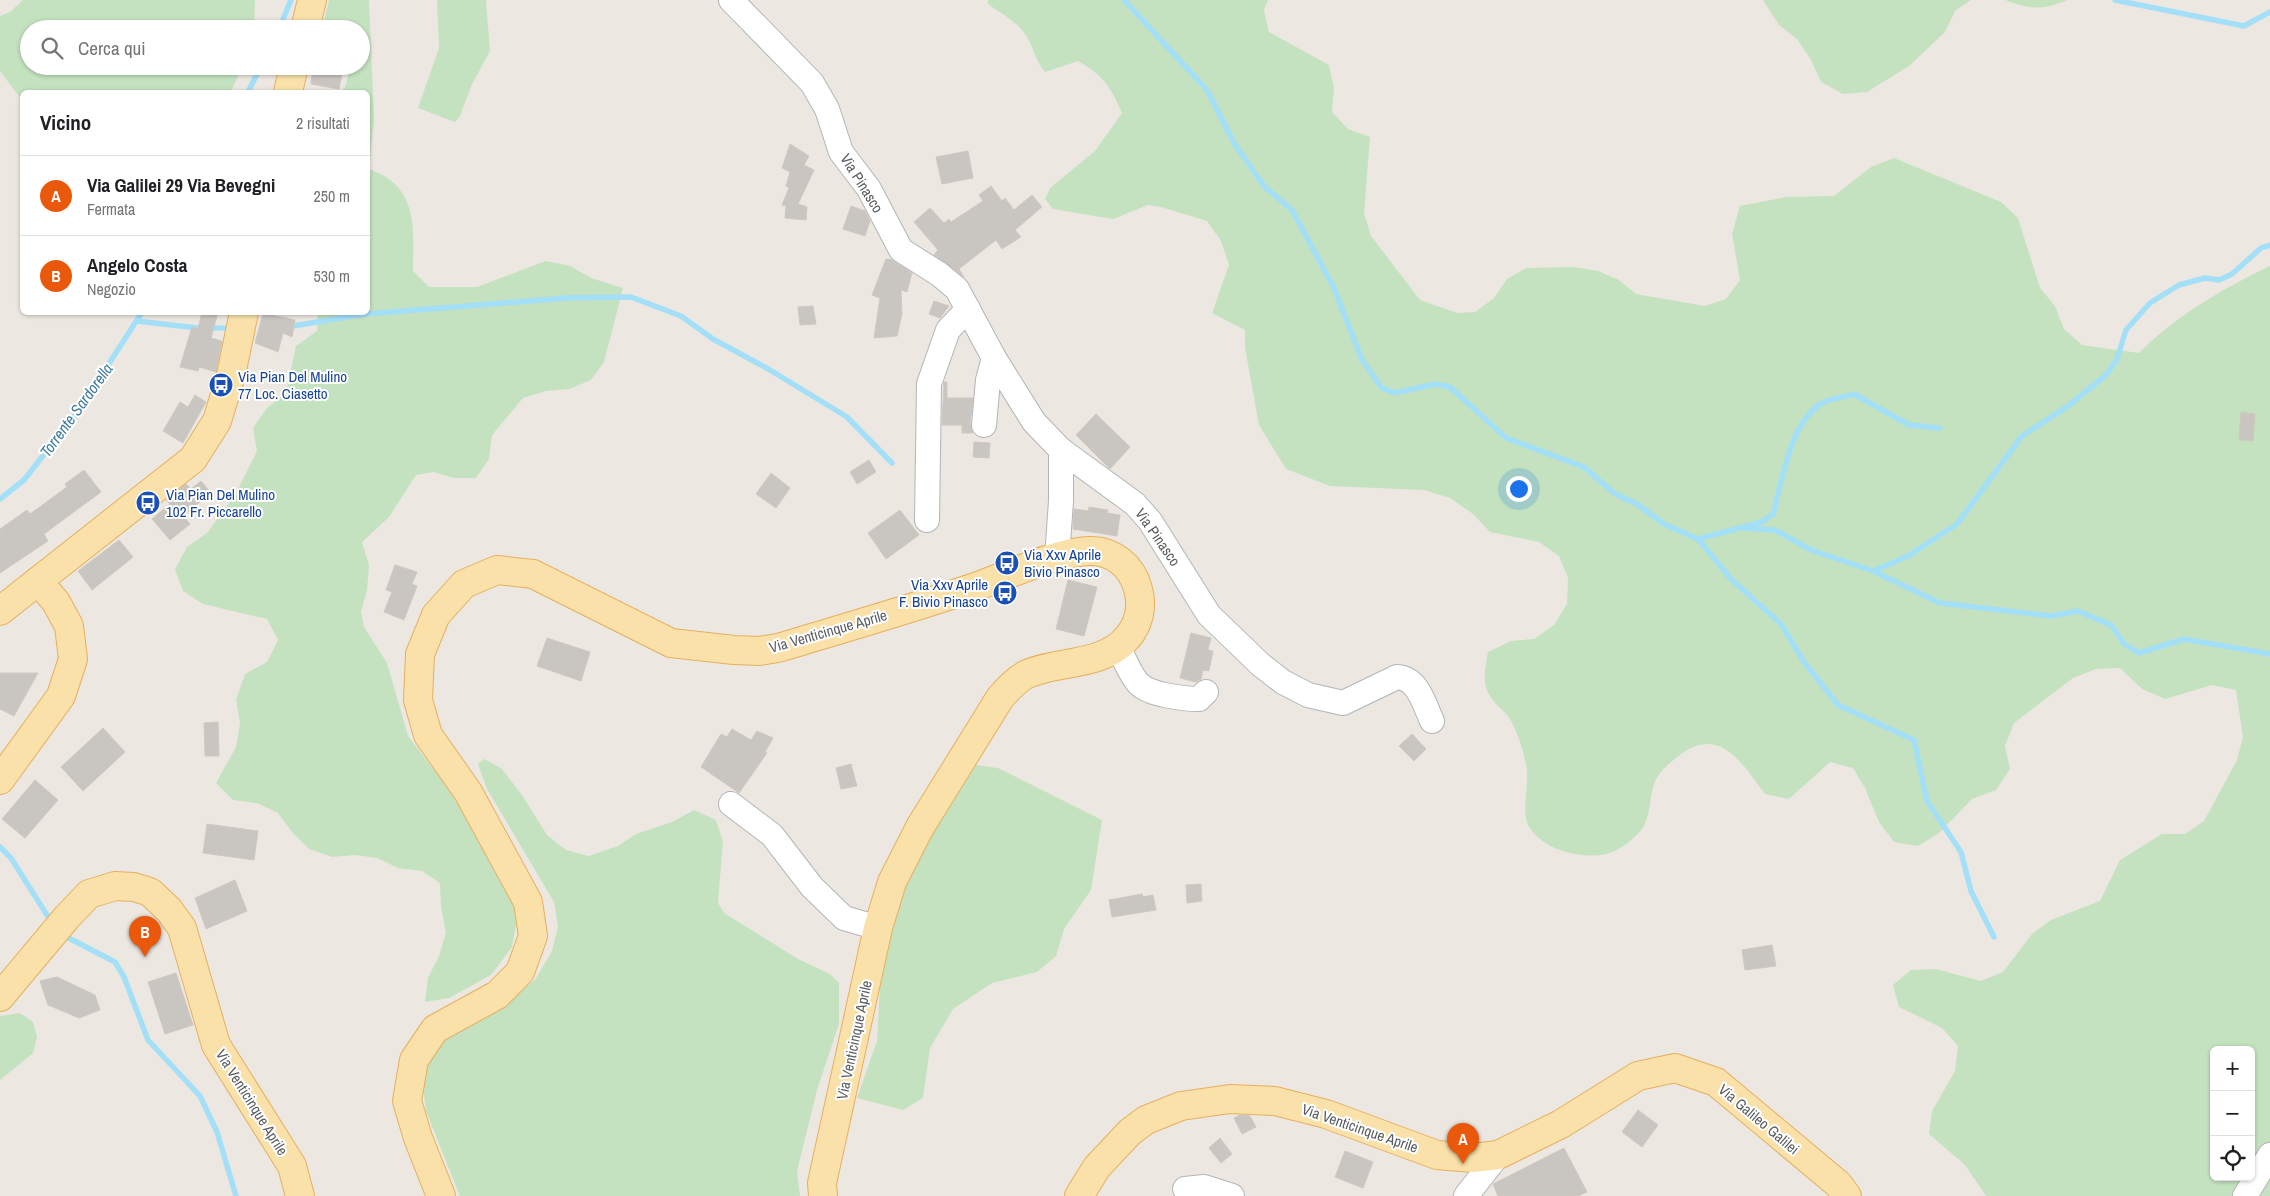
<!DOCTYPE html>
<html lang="it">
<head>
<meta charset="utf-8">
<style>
	body { margin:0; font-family:"Archivo Narrow",sans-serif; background:#f6f6f6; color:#202124 }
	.controls { position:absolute; right:15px; bottom:15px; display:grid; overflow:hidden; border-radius:8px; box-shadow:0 1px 4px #0004 }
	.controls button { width:45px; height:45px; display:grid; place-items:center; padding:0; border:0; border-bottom:1px solid #e0e0e0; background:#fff; color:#202124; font:25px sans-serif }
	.you { position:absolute; left:1518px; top:488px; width:18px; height:18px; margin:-12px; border:4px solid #fff; border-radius:50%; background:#1a73e8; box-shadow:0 0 0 8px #1a73e833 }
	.badge { display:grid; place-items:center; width:32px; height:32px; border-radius:50%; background:#ea580c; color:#fff; font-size:16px; font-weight:700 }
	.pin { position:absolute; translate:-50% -41px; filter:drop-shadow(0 1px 2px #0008) }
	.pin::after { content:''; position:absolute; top:26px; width:18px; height:15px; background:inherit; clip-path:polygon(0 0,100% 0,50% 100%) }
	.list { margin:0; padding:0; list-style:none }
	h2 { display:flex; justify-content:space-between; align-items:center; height:65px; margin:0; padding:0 20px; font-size:21px }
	h2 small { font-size:16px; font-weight:400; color:#757577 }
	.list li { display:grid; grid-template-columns:32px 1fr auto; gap:15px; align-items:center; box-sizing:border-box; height:80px; padding:0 20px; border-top:1px solid #e0e0e0 }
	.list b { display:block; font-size:19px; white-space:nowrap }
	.list p { margin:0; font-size:16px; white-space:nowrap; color:#757577 }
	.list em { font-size:16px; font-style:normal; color:#757577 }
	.icon { flex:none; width:28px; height:28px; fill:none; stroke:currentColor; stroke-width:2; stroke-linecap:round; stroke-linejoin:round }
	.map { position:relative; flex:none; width:2270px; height:1196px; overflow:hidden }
	.search { position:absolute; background:#fff; box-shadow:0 1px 4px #0004; left:20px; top:20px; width:350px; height:55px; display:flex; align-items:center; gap:12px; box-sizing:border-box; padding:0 18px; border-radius:28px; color:#757577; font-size:19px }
	.panel { position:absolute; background:#fff; box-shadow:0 1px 4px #0004; left:20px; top:90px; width:350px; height:225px; border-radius:8px }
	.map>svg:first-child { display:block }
	.green { fill:#c4e2bf; fill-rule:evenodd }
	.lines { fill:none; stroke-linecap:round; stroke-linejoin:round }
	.stream { stroke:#a4dff8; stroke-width:5.5 }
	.building { fill:#c9c5c0; stroke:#d0c9c0 }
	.minor-casing { stroke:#b2b5b8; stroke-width:26 }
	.major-casing { stroke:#e6af5f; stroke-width:30 }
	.minor { stroke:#fff; stroke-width:24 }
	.major { stroke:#f9e1a9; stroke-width:28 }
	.labels { text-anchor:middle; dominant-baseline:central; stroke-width:4; stroke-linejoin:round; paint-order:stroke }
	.street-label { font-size:15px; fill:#5a5e61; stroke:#fff }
	.transit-label { font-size:15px; fill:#164399; stroke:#fff; text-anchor:start }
	.water-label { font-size:16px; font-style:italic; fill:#417ca0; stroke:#fff }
</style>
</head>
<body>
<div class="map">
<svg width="2270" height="1196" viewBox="0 0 2270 1196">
	<rect width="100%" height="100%" fill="#ece8e1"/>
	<g class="green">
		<path d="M23,0h232l-1,29h-225v37h213l-11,26h-209v8l-22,-29v-55l10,-4z"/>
		<path d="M329,0h40l5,119 -5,50c7,3 15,6 21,11 28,20 23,61 23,91l16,16h48l69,-26 24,5 21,12 32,10 -19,74 -13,18 -22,9 -23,2 -23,7 -31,37 -3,24 -13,19h-23l-19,-6 -18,3 -27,42 -27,25 7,23 -2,25 -6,22 3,15 23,36 21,73 62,81 49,91 -7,39 -21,28 -42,23 -24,4 3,-24 11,-22 7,-24 -5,-25 -1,-24 -18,-12 -24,-3 -21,-10 -22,-3 -23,2 -23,-8 -17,-17 -14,-19 -21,-10 -24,-3 -17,-17 20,-36 4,-24 -4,-23 9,-26 22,-12 11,-22 -11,-21 -64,-15 -20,-13 -8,-22 12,-22 20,-14 28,-38 22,-44 -4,-23 14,-20 19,-15 10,-47 21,-15 1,-18 50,-1v-220h-27l4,-5 6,-21h10v-37h-39z"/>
		<path d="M437,0h49l4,51 -18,33 -12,32 -5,6 -37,-14 21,-60z"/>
		<path d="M988,0h280l-4,10 5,22 60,33 5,23 -2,24 16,17 22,8 -6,76 7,23 49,64 37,13 18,-1 19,-14 13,-19 19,-11 48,-1 24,4 21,9 17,14 69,12 21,-7 14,-19 -8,-46 8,-28 46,-9 48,-1 37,-29 23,-9 107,44 17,16 22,70 15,18 9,23 18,16 57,8c36,-37 85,-65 131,-87v930h-284l-21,-31 -36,-31 3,-23 23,-40 3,-25 -16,-18 -43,-21 -6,-22 18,-15 24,-1 46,12 22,-9 29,-38 19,-14 49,-19 20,-41 42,-26h23l19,-13 33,-61 6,-23 -7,-47 -24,-5 -47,14 -23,-10 -22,-21 -24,1 -23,9 -59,45 -9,23 5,23 -14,21 -24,9 -33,34 -21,13 -24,-4 -15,-20 -14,-34 -12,-20 -23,-6 -41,37 -24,-5c-22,-29 -44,-69 -84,-40 -9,7 -22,17 -26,28 -6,14 -4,35 -13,47 -10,12 -25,24 -41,26 -24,3 -60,-6 -73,-30 -7,-15 2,-43 -2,-60 -3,-16 -9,-35 -18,-49 -5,-6 -12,-11 -16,-17 -11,-14 -7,-31 -4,-47l23,-11 23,-2 20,-14 13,-21 1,-26 -9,-22 -20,-14 -49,-10 -17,-18 -23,-16 -26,-8 -94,-4 -44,-17 -27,-44 -14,-77v-18l-33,-17 17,-48 -8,-24 -14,-20 -46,-14 -13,-2 -35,14 -60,-10 -8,-10 5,-11 45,-37 27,-38c-12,-27 -18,-37 -44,-52l-33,11c-10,-11 -12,-27 -20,-38 -9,-13 -25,-21 -37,-30zM2214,1050h37v127h-37z"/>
		<path d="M1763,0h208l-16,11 -10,21 -36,34 -42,26 -24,2 -22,-12 -10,-22 -14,-21 -18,-14z"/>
		<path d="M2005,0h63c-26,10 -37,10 -63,0z"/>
		<path d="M484,759l17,9 21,27 25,40 19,15 23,6 29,-10 18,-12 36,-12 22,-12 22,10 7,22 -5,61 6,10 74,46 32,15 9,9v41l-22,66 -20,81 3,25h-340l-34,-85 -3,-24 4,-24 13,-21 43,-25 52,-37 17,-29 6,-25 -4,-24 -67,-113 -9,-25z"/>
		<path d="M976,765l22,3 104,52 -11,70 -27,39 -8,27 -19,16 -45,11 -39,26 -23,39 -7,50 -20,12 -46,-12 20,-57 3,-53 17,-80 22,-54z"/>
		<path d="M20,1013l13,9 4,15 -4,16 -33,27v-64z"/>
	</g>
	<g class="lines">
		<g class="stream">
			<path d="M1124,0l83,90 27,53 30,43 28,24 42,78 28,72 20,28 13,5 40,-9 15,3 56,51 78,29 31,27 22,10 27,20 34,15 33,40 50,45 23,38 34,43 76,35 13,61 34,51 10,39 23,46"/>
			<path d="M2115,0l129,26 26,-14"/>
			<path d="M279,29l12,-29"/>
			<path d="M248,92l13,-26"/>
			<path d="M137,321l60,7h36"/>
			<path d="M287,327l79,-13 200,-16 65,-1 50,19 32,23 57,31 77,47 45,46"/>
			<path d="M0,499l24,-19 58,-74 60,-94"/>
			<path d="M1743,528l32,2 36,20 62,21 67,32 112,13 26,-5 33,14 13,19 15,9 45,-14 86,15"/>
			<path d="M1698,539l64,-17 11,-8c10,-36 17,-94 51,-112 9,-4 21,-5 30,-8l55,31 31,3"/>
			<path d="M1873,571l35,-15 49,-32 65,-88 46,-30 39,-32 10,-15 9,-29 24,-27 29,-18 26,-7 14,2 13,-6 29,-26 9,-3"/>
			<path d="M0,847l11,11 41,65"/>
			<path d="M61,934l54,28 9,15 24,63 52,56 17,36 19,64"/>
		</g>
	</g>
	<g class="building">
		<path d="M313,66l30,3 -4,20 -28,-5z"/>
		<path d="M790,144l19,12 -5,9 10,5 -16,34 9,3 -1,13 -21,-2 1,-12 -4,-1 7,-17 -3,-2 4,-14 -8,-4z"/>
		<path d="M968,151l5,27 -31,6 -6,-27z"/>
		<path d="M991,186l11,15 3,-3 9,12 18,-15 10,12 -27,23 6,7 -19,12 -6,-9 -37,29 5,8 -30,-22 4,-5 -24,-28 16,-14 14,15 5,-4 2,3 32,-21 -4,-6z"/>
		<path d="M851,206l14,5 5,10 -5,15 -22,-7z"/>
		<path d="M886,259l6,1 20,13 -5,19 -6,-2 1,24 -5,22 -23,2 6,-40 -8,-3z"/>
		<path d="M934,301l15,5 -9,12 -11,-4z"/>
		<path d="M813,306l3,18 -16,1 -2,-18z"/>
		<path d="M202,312h16l-7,26 11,3 -6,31 -17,-5 -1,4 -18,-4 12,-40 6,2z"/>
		<path d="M263,313l32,7 -3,17 -9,-4 -5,19 -23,-9z"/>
		<path d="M944,382h3v16h26l-3,26 3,9h-11v-8h-20z"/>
		<path d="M195,395l11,7 -23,41 -20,-12 17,-29 8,5z"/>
		<path d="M2241,412l14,2 -2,27 -14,-1z"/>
		<path d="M1096,414l34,33 -20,22 -34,-34z"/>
		<path d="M974,442l16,1 -1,15 -16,-1z"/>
		<path d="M869,460l7,12 -19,12 -7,-12z"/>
		<path d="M84,470l17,22 -57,42 4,7 -48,32v-44l27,-19 3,4 37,-27 -2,-3z"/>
		<path d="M771,473l19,15 -14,20 -20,-14z"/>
		<path d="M201,481l10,12 -28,23 7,8 -20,16 -18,-21 18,-15 -4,-4 20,-16 5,5z"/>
		<path d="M1089,507l19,3 -1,3 13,2 -3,21 -44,-7 1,-20 14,2z"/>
		<path d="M900,510l19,25 -33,24 -18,-26z"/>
		<path d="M119,540l14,17 -41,33 -14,-19z"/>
		<path d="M395,565l22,7 -5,12 5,2 -13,34 -20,-8 8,-20 -6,-2z"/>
		<path d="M1068,580l29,7 -13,49 -28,-7z"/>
		<path d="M1191,633l20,5 -3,12 5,1 -4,20 -6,-1 -2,9 -5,3 -16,-4z"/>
		<path d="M547,638l43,14 -9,29 -44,-15z"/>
		<path d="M0,673h38l-24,43 -14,-7z"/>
		<path d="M218,722l1,34h-14l-1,-33z"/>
		<path d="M103,728l22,24 -42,39 -22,-24z"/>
		<path d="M732,729l19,11 6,-9 16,7 -8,14 2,1 -28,40 -38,-26 20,-33 6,3z"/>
		<path d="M1412,734l14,15 -12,12 -15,-15z"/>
		<path d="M851,764l6,22 -16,3 -5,-21z"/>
		<path d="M35,780l23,20 -33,38 -23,-19z"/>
		<path d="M207,824l51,7 -4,29 -51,-7z"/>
		<path d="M235,880l12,31 -41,18 -11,-31z"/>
		<path d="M1201,884l1,17 -15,2 -1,-18z"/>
		<path d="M1142,894l1,3 10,-2 3,15 -44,7 -3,-17z"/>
		<path d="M1772,945l4,21 -31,4 -3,-20z"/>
		<path d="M176,973l17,52 -28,9 -17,-52z"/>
		<path d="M57,977l38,18 5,15 -21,8 -31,-13 -8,-24z"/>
		<path d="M1638,1110l20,15 -16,22 -20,-15z"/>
		<path d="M1240,1115l10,1 6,11 -14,7 -8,-16z"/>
		<path d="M1220,1138l12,16 -11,9 -12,-15z"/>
		<path d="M1564,1148l23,44 -9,4h-80l-5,-12z"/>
		<path d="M1345,1151l28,11 -10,26 -28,-11z"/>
	</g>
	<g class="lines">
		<defs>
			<g id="minor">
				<path d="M731,0l81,83 15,26 14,43 28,37 32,61 38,24 18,15 37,69 40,64 27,28 74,54 15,17 59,94 52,50 22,17 25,13 35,8 54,-26c21,1 27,27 35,44"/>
				<path d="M984,425l4,-45 6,-22"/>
				<path d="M927,520l2,-136 19,-54 20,-21"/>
				<path d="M1057,558l4,-57v-51"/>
				<path d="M1118,646c6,12 12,29 21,38 11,11 45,15 60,15l7,-7"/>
				<path d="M731,804l41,31 40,52 32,31 34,10"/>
				<path d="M1185,1189l19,-2 28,9"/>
				<path d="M1466,1196l32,-41"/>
				<path d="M2245,1196l25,-41"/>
			</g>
			<g id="major">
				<path d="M305,29l7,-29"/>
				<path d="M288,92l6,-26"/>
				<path d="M0,611l193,-152 24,-38 14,-46 13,-63"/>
				<path d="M0,780l61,-84 12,-37 -4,-33 -13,-24 -18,-21"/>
				<path d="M0,997l67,-80 22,-23 26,-8 19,1 16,5 19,18 13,18 34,117 76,121 8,30"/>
				<path d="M441,1196l-23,-58 -11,-37 7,-41 21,-31 62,-34 23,-23 13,-36 -5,-34 -60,-110 -40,-57 -10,-35 2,-46 16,-39 28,-31 33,-14 36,4 138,69 63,7 25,1 19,-3c63,-19 126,-37 188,-58 35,-11 88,-38 123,-39 24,-1 43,15 49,38 5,17 1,36 -11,49 -24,29 -71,22 -102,37 -10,6 -17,14 -25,23l-80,129 -28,55 -14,46 -56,255 1,13"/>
				<path d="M1079,1196l18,-29 33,-35 16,-12 35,-14 49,-7 45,2 51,13 111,41 36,3 25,-3 63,-31 77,-48 37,-8 41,14 122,102 9,12"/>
			</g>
		</defs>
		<use href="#minor" class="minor-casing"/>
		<use href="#major" class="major-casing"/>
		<use href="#minor" class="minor"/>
		<use href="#major" class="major"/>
	</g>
	<defs>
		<symbol id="bus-disc" viewBox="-11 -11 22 22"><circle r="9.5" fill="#1a4fb4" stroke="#fff"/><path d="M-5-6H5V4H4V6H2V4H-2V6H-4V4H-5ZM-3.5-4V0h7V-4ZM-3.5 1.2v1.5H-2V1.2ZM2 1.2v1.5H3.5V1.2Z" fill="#fff"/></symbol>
	</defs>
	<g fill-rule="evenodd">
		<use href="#bus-disc" x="207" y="371" width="28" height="28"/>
		<use href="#bus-disc" x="134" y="489" width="28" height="28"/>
		<use href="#bus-disc" x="993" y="549" width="28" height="28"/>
		<use href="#bus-disc" x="991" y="579" width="28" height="28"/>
	</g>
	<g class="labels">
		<g class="street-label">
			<text transform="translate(862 183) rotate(58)">Via Pinasco</text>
			<text transform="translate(1158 537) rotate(55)">Via Pinasco</text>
			<text transform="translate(828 631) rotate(-16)">Via Venticinque Aprile</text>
			<text transform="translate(854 1040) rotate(-78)">Via Venticinque Aprile</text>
			<text transform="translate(252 1102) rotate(58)">Via Venticinque Aprile</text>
			<text transform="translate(1759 1119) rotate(40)">Via Galileo Galilei</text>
			<text transform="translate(1360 1128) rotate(19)">Via Venticinque Aprile</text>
		</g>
		<g class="transit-label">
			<text x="238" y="376">Via Pian Del Mulino<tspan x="238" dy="17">77 Loc. Ciasetto</tspan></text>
			<text x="166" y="494">Via Pian Del Mulino<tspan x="166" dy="17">102 Fr. Piccarello</tspan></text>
			<text x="1024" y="554">Via Xxv Aprile<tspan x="1024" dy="17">Bivio Pinasco</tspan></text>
			<text x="988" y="584" text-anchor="end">Via Xxv Aprile<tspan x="988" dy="17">F. Bivio Pinasco</tspan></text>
		</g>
		<g class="water-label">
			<text transform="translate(76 410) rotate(-54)">Torrente Sardorella</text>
		</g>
	</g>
</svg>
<div class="controls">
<button>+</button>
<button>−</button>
<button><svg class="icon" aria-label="locate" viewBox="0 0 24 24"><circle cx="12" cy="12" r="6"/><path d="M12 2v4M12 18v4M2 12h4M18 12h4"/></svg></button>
</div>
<div class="you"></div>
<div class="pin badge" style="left:1463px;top:1164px">A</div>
<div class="pin badge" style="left:145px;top:957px">B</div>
<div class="search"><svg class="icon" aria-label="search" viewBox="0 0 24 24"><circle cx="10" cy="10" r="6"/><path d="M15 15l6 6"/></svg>Cerca qui</div>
<section class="panel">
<h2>Vicino<small>2 risultati</small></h2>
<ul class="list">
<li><span class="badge">A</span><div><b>Via Galilei 29 Via Bevegni</b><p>Fermata</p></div><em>250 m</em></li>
<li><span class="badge">B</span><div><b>Angelo Costa</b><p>Negozio</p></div><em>530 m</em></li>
</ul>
</section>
</div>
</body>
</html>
